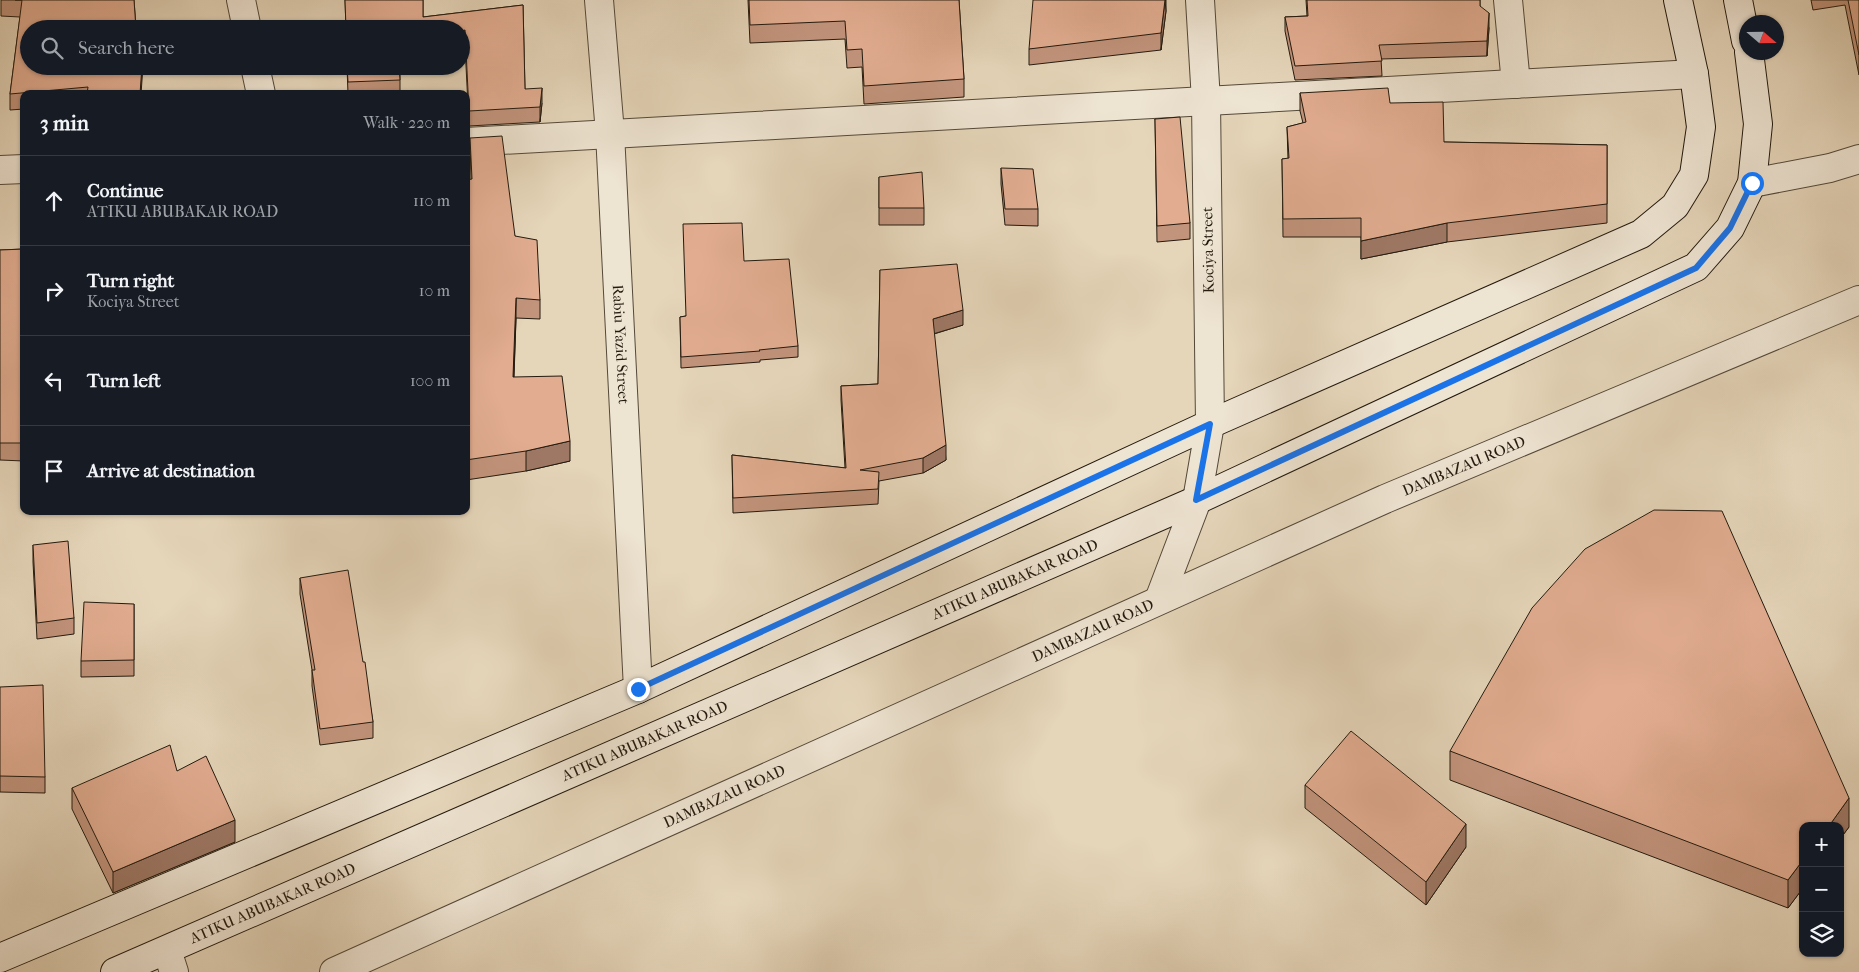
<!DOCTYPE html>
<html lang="en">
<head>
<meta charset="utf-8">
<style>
	body { margin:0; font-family:"IM FELL French Canon",serif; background:#20242c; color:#f1f3f6 }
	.controls { position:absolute; right:15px; bottom:15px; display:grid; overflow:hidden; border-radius:10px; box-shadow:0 1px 4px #0004 }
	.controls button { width:45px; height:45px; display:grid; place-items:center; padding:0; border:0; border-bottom:1px solid #363941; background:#171b24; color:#f1f3f6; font:25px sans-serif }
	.compass { position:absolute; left:1739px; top:15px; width:45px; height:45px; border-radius:50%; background:#171b24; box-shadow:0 1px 4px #0004; rotate:110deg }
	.stop { position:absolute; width:15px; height:15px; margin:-11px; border:4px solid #1a73e8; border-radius:50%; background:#fff }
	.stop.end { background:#1a73e8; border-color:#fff; box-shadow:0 1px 5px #0008 }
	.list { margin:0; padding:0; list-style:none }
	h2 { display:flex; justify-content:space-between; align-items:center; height:65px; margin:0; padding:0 20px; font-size:21px }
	h2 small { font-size:16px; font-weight:400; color:#9ea1a6 }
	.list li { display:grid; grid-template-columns:32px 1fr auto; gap:15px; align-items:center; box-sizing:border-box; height:90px; padding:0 20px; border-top:1px solid #363941 }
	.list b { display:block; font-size:19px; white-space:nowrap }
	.list p { margin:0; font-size:16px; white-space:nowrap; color:#9ea1a6 }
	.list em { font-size:16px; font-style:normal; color:#9ea1a6 }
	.icon { flex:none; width:28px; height:28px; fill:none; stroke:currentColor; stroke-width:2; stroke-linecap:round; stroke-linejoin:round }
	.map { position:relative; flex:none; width:1859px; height:972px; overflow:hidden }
	.search { position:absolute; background:#171b24; box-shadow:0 1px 4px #0004; left:20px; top:20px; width:450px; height:55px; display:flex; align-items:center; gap:12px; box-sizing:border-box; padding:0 18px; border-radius:28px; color:#9ea1a6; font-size:19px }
	.panel { position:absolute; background:#171b24; box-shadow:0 1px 4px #0004; left:20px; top:90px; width:450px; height:425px; border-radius:10px }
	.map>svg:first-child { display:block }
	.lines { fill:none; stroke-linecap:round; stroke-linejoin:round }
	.street-casing { stroke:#544939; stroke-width:30 }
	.secondary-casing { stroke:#231a0e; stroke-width:30 }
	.street { stroke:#eee4d2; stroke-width:28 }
	.secondary { stroke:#eee4d2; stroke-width:28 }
	.wall { fill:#c2947c; stroke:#231a0e }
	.shaded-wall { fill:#9e7865; stroke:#231a0e }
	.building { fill:#e1ac90; stroke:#231a0e }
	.route { stroke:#1a73e8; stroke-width:6 }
	.labels { text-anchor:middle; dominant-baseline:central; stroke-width:4.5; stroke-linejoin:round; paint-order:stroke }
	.street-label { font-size:15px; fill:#231a0e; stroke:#eee4d2 }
</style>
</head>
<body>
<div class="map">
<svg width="1859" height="972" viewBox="0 0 1859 972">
	<rect width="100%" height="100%" fill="#e5d5b9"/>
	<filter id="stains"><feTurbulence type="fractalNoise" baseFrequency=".004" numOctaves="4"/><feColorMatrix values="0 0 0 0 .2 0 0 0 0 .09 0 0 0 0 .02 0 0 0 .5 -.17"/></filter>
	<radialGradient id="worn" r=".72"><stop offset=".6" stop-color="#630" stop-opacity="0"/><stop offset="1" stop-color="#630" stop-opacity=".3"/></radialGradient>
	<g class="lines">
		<defs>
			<g id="street">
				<path d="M241,0l6,29"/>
				<path id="s1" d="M599,0l11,133 28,556"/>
				<path d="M1508,0l8,84"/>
				<path d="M255,66l6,28"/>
				<path d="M466,142l1228,-68"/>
				<path d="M0,170l24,-1"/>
				<path d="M1752,183l78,-15 29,-9"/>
				<path d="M1159,600l38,-100 13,-76 -4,-323 -6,-101"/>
				<path d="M167,950l7,22"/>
				<path id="s2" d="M334,972l1051,-473 474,-199"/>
			</g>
			<g id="secondary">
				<path d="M1738,0l8,41"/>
				<path d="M0,958l638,-269 572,-265 431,-190 34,-28 19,-31 7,-48 -7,-53 -16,-74"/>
				<path id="s3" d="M115,972l1082,-472 499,-233 34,-39 22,-45 6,-59 -9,-72"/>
			</g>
		</defs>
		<use href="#street" class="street-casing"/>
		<use href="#secondary" class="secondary-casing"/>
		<use href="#street" class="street"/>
		<use href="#secondary" class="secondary"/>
	</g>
	<g class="wall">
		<path d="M1,0h133l7,94h-117v15l-14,1v-16l10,-77 -19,-1z"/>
		<path d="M345,0h78v17l100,-12 2,84 17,14 -2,19 -71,4 -4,-80 -4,1v-18h-115z"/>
		<path d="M748,0h211l5,79v18l-100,7 -2,-37 -15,1 -2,-29 -95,4z"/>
		<path d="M1166,0v11l-5,39 -132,15v-16z"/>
		<path d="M1306,0h174v7l9,21 -2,28 -106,3 1,17 -87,4 -10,-49v-14l22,-1z"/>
		<path d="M1811,0h48v75l-14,-70 -32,5z"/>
		<path d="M347,66h64l-11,4v24h-52z"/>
		<path d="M1300,93l90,10 54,39 163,3v78l-160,19 -86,17v-22h-78l-1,-78h6l-1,-32 16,-4 -3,-12z"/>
		<path d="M1155,119l35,104v16l-33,3z"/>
		<path d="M470,138l45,98 25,64v19l-24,-1 -2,59 56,84 -44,10 -60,9v-300h5z"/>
		<path d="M1001,168l37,41v17l-33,-1 -4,-41z"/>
		<path d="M879,177l45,31v17h-45z"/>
		<path d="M24,249v212l-24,-1v-210z"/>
		<path d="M744,261l54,85v11l-38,3v2l-79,6 -1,-51 6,-1z"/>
		<path d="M880,270l83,55 -29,9 12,126 -23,13 -44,8 -1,23 -145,9 -1,-58 113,13 -4,-68v-14l37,-2z"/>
		<path d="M33,545l41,73v16l-37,5 -4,-77z"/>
		<path d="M300,578l63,84 10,60v16l-53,7 -8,-59v-16l-12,-76z"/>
		<path d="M134,604v72l-53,1v-16z"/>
		<path d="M0,687l45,90v16l-45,-1z"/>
		<path d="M1450,751l399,76 -61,81 -338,-128z"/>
		<path d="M1305,785l161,62 -40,58 -121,-97z"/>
		<path d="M72,788l163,54 -122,51 -41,-84z"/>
	</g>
	<g class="shaded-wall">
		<path d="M1165,0l1,11 -5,39v-17z"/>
		<path d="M1489,13v15l-2,28v-15z"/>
		<path d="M465,30v16l-4,1v-16z"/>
		<path d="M142,66h1l-2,28h-1z"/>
		<path d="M399,66h12l-12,5z"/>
		<path d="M542,88v15l-2,19v-15z"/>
		<path d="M1447,223v19l-86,17v-18z"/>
		<path d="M516,298v20l-3,79v-20z"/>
		<path d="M963,310v15l-30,9v-15z"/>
		<path d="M570,441v20l-44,10v-20z"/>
		<path d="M946,445v15l-23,13v-15z"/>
		<path d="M1849,798v29l-9,12v-13h-11z"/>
		<path d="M235,820v22l-122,51v-21z"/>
		<path d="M1466,824v23l-40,58v-23z"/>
		<path d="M1803,860v28l-15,20v-28z"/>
	</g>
	<g class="building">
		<path d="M15,0h119l2,29h-107v37h113l-2,28h-53l1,-7 -78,7 12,-94z"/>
		<path d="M345,0h78v17l100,-12 2,84 17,-1 -2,19 -71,4 -4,-81 -4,1v-2h-115z"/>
		<path d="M749,0h210l5,79 -100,7 -2,-37 -15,1 -2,-29 -95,4z"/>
		<path d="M1033,0h132l-4,33 -132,16z"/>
		<path d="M1307,0h173v6l9,7 -2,28 -108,4 3,16 -87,5 -10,-49 23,-1z"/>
		<path d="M1848,0h11v55z"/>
		<path d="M347,66h52l1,14 -52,2z"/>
		<path d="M1388,88l2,15 53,-1 1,40 163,3v59l-160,19 -86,18v-23l-78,1 -1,-60 7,-1 -2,-31 19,-5 -6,-29z"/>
		<path d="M1180,117l10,106 -33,3 -2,-107z"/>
		<path d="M502,136l13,100 22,4 3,60 -24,-2 -3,79 49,-1 8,65 -44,10 -60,9v-280l6,-1 -2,-41z"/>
		<path d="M1001,168l32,1 5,40h-33z"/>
		<path d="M922,172l2,36h-45v-31z"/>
		<path d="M742,223l2,38 45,-2 9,87 -39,4 1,1 -79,6 -1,-40 6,-1 -3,-92z"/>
		<path d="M24,249v194h-24v-193z"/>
		<path d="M957,264l6,46 -30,9 13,126 -23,13 -63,12 19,2 -1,17 -145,9 -1,-43 114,13 -5,-82 37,-2 2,-114z"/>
		<path d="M1654,510l68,1 127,287 -20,28h-26v34l-15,20 -338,-129 82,-143 53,-59z"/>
		<path d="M68,541l6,77 -37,5 -4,-78z"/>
		<path d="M348,570l15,92h2l8,60 -53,7 -8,-59h3l-15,-92z"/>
		<path d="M84,602l50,2v56l-53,1z"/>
		<path d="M43,685l2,92 -45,-1v-89z"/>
		<path d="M1351,731l115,93 -40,58 -121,-97z"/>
		<path d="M170,745l7,26 29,-15 29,64 -122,52 -41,-84z"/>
	</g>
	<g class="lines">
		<path class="route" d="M638,689l572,-265 -14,76 500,-232 34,-40 22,-45"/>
	</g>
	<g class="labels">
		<g class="street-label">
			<text transform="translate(1208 250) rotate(-91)">Kociya Street</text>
			<text stroke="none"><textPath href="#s1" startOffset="345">Rabiu Yazid Street</textPath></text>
			<text stroke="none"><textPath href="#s2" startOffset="1238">DAMBAZAU ROAD</textPath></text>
			<text stroke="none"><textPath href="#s3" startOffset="982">ATIKU ABUBAKAR ROAD</textPath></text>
			<text stroke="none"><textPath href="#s2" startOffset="832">DAMBAZAU ROAD</textPath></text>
			<text stroke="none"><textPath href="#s3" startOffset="578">ATIKU ABUBAKAR ROAD</textPath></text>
			<text stroke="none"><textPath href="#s2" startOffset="428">DAMBAZAU ROAD</textPath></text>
			<text stroke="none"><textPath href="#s3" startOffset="172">ATIKU ABUBAKAR ROAD</textPath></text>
		</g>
	</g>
	<rect width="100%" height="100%" filter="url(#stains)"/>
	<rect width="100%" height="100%" fill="url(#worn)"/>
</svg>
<div class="controls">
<button>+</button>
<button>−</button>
<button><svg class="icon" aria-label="layers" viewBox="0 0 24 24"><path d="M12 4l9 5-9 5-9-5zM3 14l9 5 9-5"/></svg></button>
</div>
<svg class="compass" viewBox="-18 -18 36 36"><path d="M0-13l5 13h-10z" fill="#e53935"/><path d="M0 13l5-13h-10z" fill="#9ea1a6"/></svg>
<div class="stop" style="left:1752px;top:183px"></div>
<div class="stop end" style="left:638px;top:689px"></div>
<div class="search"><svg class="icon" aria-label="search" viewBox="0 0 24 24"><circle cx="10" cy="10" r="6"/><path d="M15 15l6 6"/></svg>Search here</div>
<section class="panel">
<h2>3 min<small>Walk · 220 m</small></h2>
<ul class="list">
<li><svg class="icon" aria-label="ahead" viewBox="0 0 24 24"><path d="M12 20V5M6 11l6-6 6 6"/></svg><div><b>Continue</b><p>ATIKU ABUBAKAR ROAD</p></div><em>110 m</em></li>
<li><svg class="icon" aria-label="right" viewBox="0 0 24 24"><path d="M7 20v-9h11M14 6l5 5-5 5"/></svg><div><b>Turn right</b><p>Kociya Street</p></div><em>10 m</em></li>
<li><svg class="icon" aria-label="left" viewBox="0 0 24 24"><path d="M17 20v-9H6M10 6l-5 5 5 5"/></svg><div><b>Turn left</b></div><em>100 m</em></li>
<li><svg class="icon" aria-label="arrive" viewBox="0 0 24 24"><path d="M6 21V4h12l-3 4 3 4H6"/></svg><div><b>Arrive at destination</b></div></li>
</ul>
</section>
</div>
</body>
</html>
